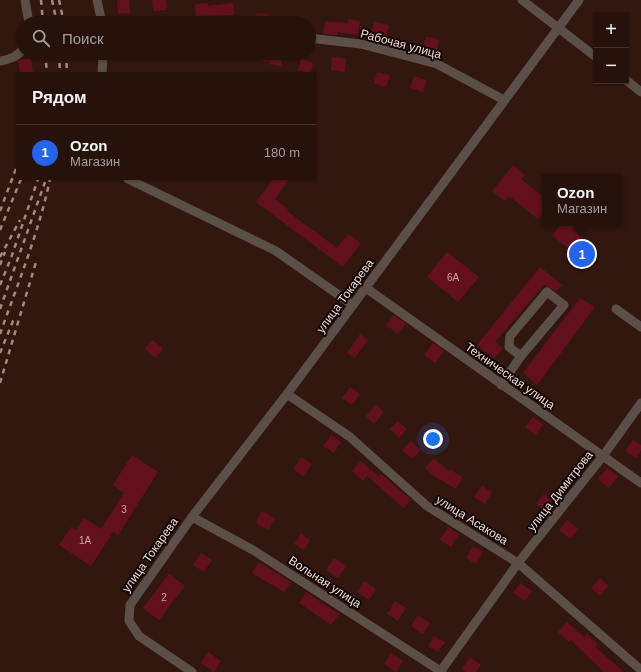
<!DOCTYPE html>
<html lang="ru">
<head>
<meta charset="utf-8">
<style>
	body { margin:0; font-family:Arial,sans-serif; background:#321f19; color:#f1f3f6 }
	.controls { position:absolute; right:12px; top:12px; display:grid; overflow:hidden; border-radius:0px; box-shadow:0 1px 3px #0004 }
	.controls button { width:36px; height:36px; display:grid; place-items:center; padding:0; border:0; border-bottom:1px solid #42312c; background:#26110b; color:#f1f3f6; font:20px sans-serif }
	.you { position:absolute; left:433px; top:439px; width:14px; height:14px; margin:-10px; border:3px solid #fff; border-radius:50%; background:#1a73e8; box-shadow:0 0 0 6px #1a73e833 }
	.badge { display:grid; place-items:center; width:26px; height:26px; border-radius:50%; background:#2563eb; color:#fff; font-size:13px; font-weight:700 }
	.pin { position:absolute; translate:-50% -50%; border:2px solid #fff; box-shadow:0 1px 4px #0006 }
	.popup { position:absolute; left:542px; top:174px; width:80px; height:52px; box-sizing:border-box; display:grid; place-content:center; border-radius:0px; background:#26110b; filter:drop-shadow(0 1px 3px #0005); font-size:13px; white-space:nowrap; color:#a49d9d }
	.popup b { font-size:15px; color:#f1f3f6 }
	.popup::after { content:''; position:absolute; left:50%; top:100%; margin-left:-8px; border:8px solid transparent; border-top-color:#26110b }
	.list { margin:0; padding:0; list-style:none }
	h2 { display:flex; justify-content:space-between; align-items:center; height:52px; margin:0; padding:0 16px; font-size:17px }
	h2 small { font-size:13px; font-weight:400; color:#a49d9d }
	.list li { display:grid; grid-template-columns:26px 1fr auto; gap:12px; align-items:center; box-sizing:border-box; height:56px; padding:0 16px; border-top:1px solid #42312c }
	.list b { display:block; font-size:15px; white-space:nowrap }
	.list p { margin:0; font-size:13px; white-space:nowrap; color:#a49d9d }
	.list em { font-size:13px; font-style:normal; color:#a49d9d }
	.icon { flex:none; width:22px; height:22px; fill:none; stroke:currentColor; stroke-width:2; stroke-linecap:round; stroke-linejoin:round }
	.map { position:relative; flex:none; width:641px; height:672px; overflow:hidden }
	.search { position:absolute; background:#26110b; box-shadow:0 1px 3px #0004; left:16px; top:16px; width:300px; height:44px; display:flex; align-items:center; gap:10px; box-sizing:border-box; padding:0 14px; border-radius:22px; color:#a49d9d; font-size:15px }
	.panel { position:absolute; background:#26110b; box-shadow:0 1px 3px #0004; left:16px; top:72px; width:300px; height:108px; border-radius:0px }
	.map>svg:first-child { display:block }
	.building { fill:#63101e }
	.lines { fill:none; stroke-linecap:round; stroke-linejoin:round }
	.minor { stroke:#5b4f47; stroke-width:9 }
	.rail { stroke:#a08982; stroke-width:2.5; stroke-dasharray:5 5; stroke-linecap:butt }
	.labels { text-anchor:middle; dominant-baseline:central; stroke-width:4; stroke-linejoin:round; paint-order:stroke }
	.number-label { font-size:10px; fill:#cca8a7 }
	.street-label { font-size:12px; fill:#efdbd5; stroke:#120604 }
</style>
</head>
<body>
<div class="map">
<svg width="641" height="672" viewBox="0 0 641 672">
	<rect width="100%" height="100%" fill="#32170f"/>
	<g class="building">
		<path d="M117,0h12l1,13 -12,1z"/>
		<path d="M152,0h14l1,10 -14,1z"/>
		<path d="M208,3v3l25,-3 1,12 -38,1 -1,-12z"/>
		<path d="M256,13l12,1 -1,9h-12z"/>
		<path d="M348,19l12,2 -2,14 -21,-3v3l-14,-1 2,-13 23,2z"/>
		<path d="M374,22l15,3 -3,12 -15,-4z"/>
		<path d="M426,36l13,4 -3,15 -14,-4z"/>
		<path d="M253,53h30l-2,13 -12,-2 1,-2 -18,-3z"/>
		<path d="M332,57l14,2 -1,13 -14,-2z"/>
		<path d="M31,58l2,15h-13l-2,-12z"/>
		<path d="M301,59l12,4 -2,10 -13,-2z"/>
		<path d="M377,72l13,3 -4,12 -12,-3z"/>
		<path d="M414,76l12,4 -3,12 -13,-4z"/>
		<path d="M513,165l12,10 -4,4 24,19v12l-7,9 -29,-23 -4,5 -13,-10z"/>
		<path d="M273,179h17l-15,20 13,10 -1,2 50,37 11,-14 13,9 -18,24 -87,-65z"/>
		<path d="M562,223h15l-5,7 22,17 -9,13 -33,-24z"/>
		<path d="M447,252l32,25 -21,25 -31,-25z"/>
		<path d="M540,267l22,18 -6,6 -12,-6 -49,57 8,6 -9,11 -17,-14z"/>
		<path d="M580,298l15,9 -58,78 -14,-12z"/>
		<path d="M394,315l12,8 -8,11 -12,-9z"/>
		<path d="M360,334l8,6 -13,18 -8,-5z"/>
		<path d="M152,340l11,8 -7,10 -11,-9z"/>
		<path d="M433,343l11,8 -9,12 -11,-8z"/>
		<path d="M350,387l10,7 -8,11 -10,-7z"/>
		<path d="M376,405l8,7 -10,12 -8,-8z"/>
		<path d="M533,417l10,7 -7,11 -11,-8z"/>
		<path d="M398,421l9,8 -8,9 -9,-9z"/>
		<path d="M331,435l10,7 -7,11 -11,-7z"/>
		<path d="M633,440l8,5v5l-5,8 -11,-7z"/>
		<path d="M411,441l10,9 -9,9 -10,-9z"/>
		<path d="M132,455l26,17 -40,63 -5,-3 -22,34 -32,-21 12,-18 5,3 8,-12 17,11 23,-36 -11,-8z"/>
		<path d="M301,457l11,7 -9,12 -10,-7z"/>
		<path d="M434,458l16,14 1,-2 12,8 -7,11 -22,-13 -9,-8z"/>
		<path d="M361,461l18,16 2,-3 30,26 -7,8 -37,-32 -4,5 -11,-10z"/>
		<path d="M607,468l11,8 -9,12 -11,-9z"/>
		<path d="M482,486l10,6 -7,12 -11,-7z"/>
		<path d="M544,494l9,7 -8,10 -9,-7z"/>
		<path d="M262,511l13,7 -7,12 -12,-7z"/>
		<path d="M567,520l11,9 -8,10 -11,-9z"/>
		<path d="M448,527l11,7 -8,13 -11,-7z"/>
		<path d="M301,534l9,6 -6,10 -10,-6z"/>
		<path d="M473,546l10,6 -7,12 -10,-6z"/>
		<path d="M201,553l11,7 -8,12 -11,-7z"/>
		<path d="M334,558l12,8 -8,12 -12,-8z"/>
		<path d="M259,562l32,20 -7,10 -32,-19z"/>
		<path d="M169,574l16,12 -26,34 -16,-12z"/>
		<path d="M600,578l8,8 -8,10 -9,-8z"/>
		<path d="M364,581l12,8 -7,11 -12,-8z"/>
		<path d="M520,583l12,8 -7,10 -12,-8z"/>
		<path d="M306,592l33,22 -8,11 -32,-22z"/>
		<path d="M395,601l11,7 -8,13 -11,-7z"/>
		<path d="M418,615l12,8 -7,11 -12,-8z"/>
		<path d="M567,622l17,15 3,-3 11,10 -3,3 29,25h-20l-33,-32 -2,2 -11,-10z"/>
		<path d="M434,636l11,6 -7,10 -10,-6z"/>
		<path d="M208,652l13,9 -7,11 -13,-9z"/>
		<path d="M391,653l12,8 -7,11 -12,-8z"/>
		<path d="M470,657l11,8 -5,7h-10l-4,-3z"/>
	</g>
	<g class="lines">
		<g class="minor">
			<path d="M25,0l4,23"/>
			<path d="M97,0l5,23"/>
			<path d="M522,0l74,57"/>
			<path d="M309,38l52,6 76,20 67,36"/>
			<path d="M0,61c10,-2 17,-4 23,-12"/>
			<path d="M102,73l1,-20"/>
			<path d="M626,80l15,12"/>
			<path d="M128,179l148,72 77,54"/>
			<path d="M366,288l275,195"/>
			<path d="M616,309l25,18"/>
			<path d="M501,385l20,-29 43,-51 -17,-13 -37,44 -1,11 12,9"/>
			<path d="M287,394l63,43 77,69 91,57 123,107"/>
			<path d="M192,517l61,33 189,122"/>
			<path d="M192,672l-53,-36 -10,-15 1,-16 62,-88 95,-123 292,-394"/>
			<path d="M440,672l78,-109 85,-107 38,-53"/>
		</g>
		<g class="rail">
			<path d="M41,0l2,23"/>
			<path d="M52,0l5,23"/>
			<path d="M59,0l5,23"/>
			<path d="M45,53l2,20"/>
			<path d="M59,53l1,20"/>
			<path d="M66,53l1,20"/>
			<path d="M0,211l17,-45"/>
			<path d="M0,230l21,-51"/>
			<path d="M0,257l20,-37"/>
			<path d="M0,265l5,-13"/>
			<path d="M0,285l11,-27 27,-79"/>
			<path d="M0,309l45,-127"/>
			<path d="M0,334c18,-51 39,-102 50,-155"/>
			<path d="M0,353l15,-37"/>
			<path d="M0,383l36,-121"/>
		</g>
	</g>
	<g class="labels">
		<g class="number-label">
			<text x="453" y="277">6А</text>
			<text x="124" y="509">3</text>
			<text x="85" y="540">1А</text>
			<text x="164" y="597">2</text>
		</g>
		<g class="street-label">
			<text transform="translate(401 44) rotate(15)">Рабочая улица</text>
			<text transform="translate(345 296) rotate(-54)">улица Токарева</text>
			<text transform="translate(510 376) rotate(35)">Техническая улица</text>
			<text transform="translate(560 491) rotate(-52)">улица Димитрова</text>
			<text transform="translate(472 520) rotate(32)">улица Асакова</text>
			<text transform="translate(150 555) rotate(-55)">улица Токарева</text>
			<text transform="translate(325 582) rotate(33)">Вольная улица</text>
		</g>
	</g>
</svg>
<div class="controls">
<button>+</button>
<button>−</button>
</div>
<div class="you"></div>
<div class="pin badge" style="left:582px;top:254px">1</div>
<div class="popup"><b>Ozon</b>Магазин</div>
<div class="search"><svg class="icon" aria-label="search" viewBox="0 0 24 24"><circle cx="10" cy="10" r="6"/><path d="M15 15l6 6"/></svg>Поиск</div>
<section class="panel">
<h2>Рядом<small></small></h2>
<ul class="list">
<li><span class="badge">1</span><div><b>Ozon</b><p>Магазин</p></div><em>180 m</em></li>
</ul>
</section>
</div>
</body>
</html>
